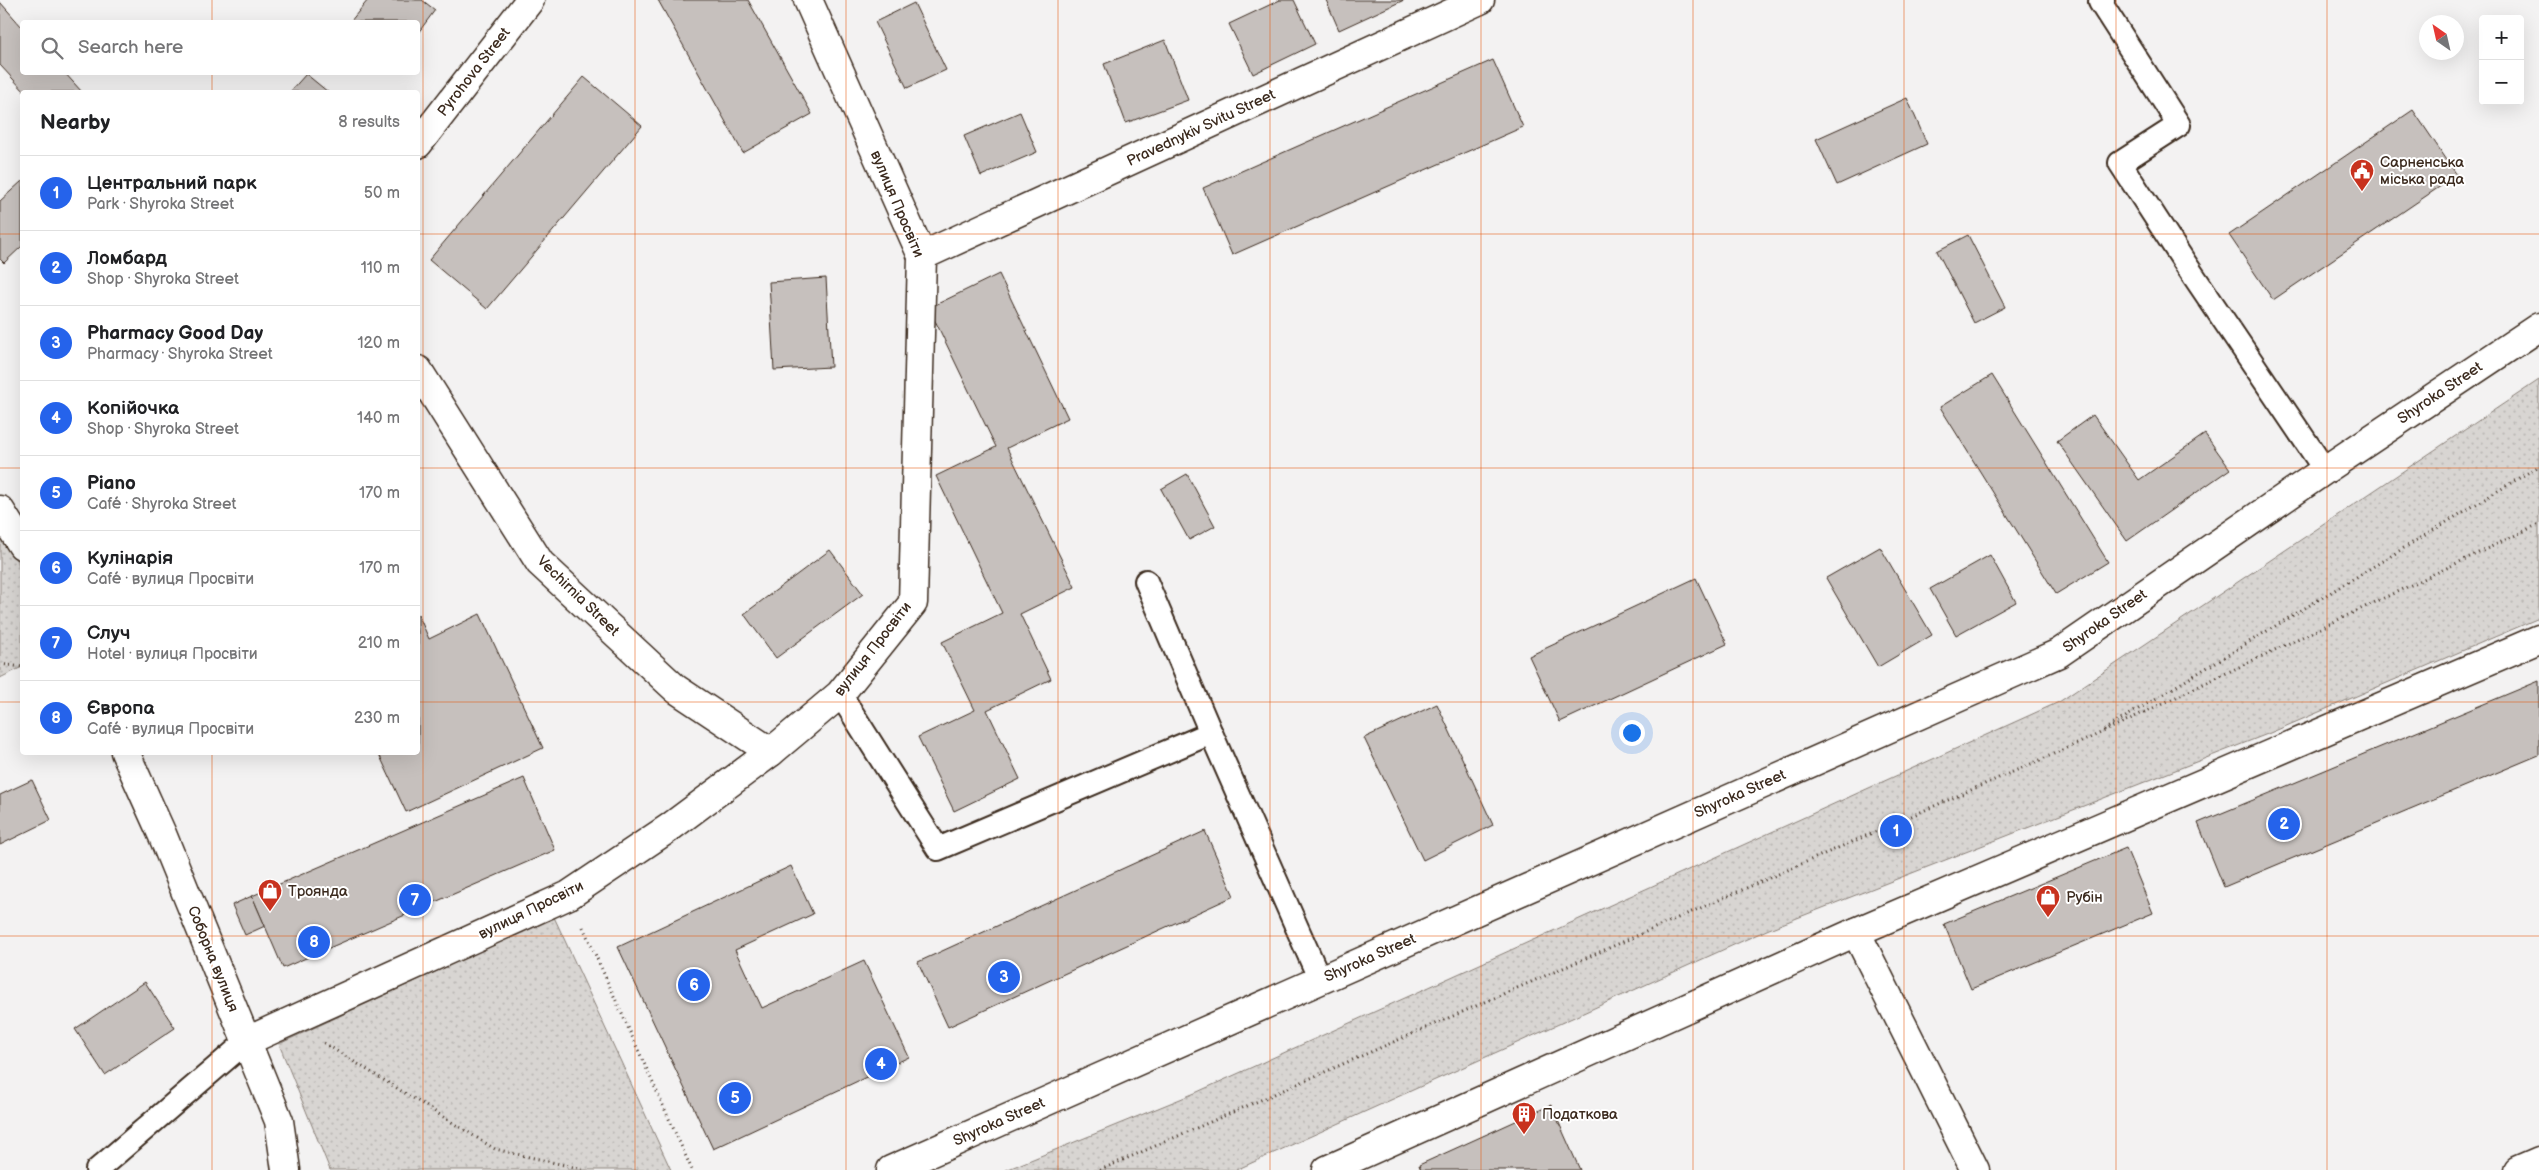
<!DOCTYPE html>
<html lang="en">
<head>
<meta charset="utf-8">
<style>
	body { margin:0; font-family:"Balsamiq Sans",sans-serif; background:#f2f2f2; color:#202124 }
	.controls { position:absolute; right:15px; top:15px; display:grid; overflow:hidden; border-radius:5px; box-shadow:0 5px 20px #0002 }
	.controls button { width:45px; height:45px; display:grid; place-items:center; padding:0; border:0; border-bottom:1px solid #e0e0e0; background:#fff; color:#202124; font:25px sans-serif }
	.compass { position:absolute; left:2419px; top:15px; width:45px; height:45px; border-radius:50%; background:#fff; box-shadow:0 5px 20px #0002; rotate:326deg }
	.you { position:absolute; left:1631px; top:732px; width:18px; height:18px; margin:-12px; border:4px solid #fff; border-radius:50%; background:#1a73e8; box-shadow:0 0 0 8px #1a73e833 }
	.badge { display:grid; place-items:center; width:32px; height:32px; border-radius:50%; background:#2563eb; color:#fff; font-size:16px; font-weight:700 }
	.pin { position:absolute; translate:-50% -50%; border:2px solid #fff; box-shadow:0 1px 5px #0006 }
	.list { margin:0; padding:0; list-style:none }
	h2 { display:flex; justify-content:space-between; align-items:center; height:65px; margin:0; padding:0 20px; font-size:21px }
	h2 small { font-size:16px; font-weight:400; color:#757577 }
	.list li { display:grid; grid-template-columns:32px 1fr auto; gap:15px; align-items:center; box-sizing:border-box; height:75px; padding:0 20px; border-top:1px solid #e0e0e0 }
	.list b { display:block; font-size:19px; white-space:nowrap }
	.list p { margin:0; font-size:16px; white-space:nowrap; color:#757577 }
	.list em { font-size:16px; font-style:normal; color:#757577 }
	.icon { flex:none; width:28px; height:28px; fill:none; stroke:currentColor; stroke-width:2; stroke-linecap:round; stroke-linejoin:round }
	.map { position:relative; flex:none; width:2539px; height:1170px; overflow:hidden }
	.search { position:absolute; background:#fff; box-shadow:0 5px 20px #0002; left:20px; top:20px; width:400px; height:55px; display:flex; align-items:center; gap:12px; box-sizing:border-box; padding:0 18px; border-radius:5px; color:#757577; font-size:19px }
	.panel { position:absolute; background:#fff; box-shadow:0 5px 20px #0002; left:20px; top:90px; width:400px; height:665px; border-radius:5px }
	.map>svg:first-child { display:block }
	.park { fill:url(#park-dots); stroke:#8a8078 }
	.building { fill:#c6c0bd; stroke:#3b2a1e }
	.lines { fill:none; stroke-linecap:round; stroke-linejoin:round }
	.lane-casing { stroke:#3b2a1e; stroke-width:26 }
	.street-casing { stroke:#3b2a1e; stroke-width:31 }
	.path { stroke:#3b2a1e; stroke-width:3; stroke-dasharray:1 4; stroke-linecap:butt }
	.lane { stroke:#fff; stroke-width:22 }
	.street { stroke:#fff; stroke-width:28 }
	.grid { fill:none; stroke:#e8590c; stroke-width:1; stroke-opacity:0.55 }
	.labels { text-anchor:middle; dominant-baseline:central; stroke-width:4; stroke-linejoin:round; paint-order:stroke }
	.street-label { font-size:15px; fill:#3b2a1e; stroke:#fff }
	.poi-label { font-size:15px; fill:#3b2a1e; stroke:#fff; text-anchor:start }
</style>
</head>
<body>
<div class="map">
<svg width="2539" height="1170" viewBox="0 0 2539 1170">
	<defs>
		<pattern id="park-dots" width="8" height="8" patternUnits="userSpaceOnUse" patternTransform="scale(1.25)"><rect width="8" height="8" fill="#d8d5d2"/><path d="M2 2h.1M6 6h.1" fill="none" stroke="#bab7b4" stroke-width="1.8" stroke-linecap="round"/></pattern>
	</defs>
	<rect width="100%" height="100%" fill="#f3f2f2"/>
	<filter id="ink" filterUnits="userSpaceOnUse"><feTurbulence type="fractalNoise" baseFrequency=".02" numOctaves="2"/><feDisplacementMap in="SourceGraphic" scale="10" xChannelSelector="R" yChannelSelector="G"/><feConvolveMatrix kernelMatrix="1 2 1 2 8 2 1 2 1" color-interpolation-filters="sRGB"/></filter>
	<g filter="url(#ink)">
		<g class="park">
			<path d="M2539,380v238l-269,115 -501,196 -533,241h-230l189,-77 864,-391z"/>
			<path d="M0,532l17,26 5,22v87l-22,11z"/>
			<path d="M554,917l117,253h-341l-51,-126z"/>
		</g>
		<g class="building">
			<path d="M368,0h54l13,10 -17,23v-11h-68z"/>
			<path d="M658,0h90l64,114 -69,39z"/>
			<path d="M1280,0h14l21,44 -62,30 -24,-50z"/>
			<path d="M1326,0h78l-65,30z"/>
			<path d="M0,2l22,25v45h42l18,20h-57l-25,-27z"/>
			<path d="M914,3l32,67 -39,18 -32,-66z"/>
			<path d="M1165,40l23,60 -62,23 -22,-59z"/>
			<path d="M1493,60l30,67 -291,128 -29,-67z"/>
			<path d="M306,74l22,18h-38z"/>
			<path d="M584,77l58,49 -155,183 -58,-49z"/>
			<path d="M1907,98l20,46 -90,41 -21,-46z"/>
			<path d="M2413,110l44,65 -184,125 -44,-65z"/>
			<path d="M1020,112l17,40 -56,24 -17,-40z"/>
			<path d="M22,181v65l-18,17 -4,-4v-58z"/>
			<path d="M1968,235l37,72 -31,16 -37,-72z"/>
			<path d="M999,274l69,144 -61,30 68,139 -55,27 31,65 -64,31 33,69 -66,32 -36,-74 57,-27 -33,-68 60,-29 -66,-137 60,-29 -67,-139z"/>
			<path d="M826,278l5,89 -57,3 -5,-88z"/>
			<path d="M1992,375l116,187 -52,32 -116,-187z"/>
			<path d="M2093,415l46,65 66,-46 25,35 -103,72 -70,-100z"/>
			<path d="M1187,474l28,52 -26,14 -28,-51z"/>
			<path d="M1880,547l52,88 -54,32 -52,-89z"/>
			<path d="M830,550l33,44 -87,64 -32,-44z"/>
			<path d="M1990,555l26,47 -60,33 -26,-46z"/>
			<path d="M1696,578l31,66 -167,78 -31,-66z"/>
			<path d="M418,614l11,25 51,-25 63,134 -137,64 -28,-60h40z"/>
			<path d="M2539,681v74l-315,132 -26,-64z"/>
			<path d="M1437,704l56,121 -70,35 -59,-122z"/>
			<path d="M524,778l31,72 -272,118 -31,-72z"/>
			<path d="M32,780l19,40 -51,25v-50z"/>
			<path d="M1205,831l29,65 -286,131 -30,-65z"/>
			<path d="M2126,848l27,65 -182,76 -27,-65z"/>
			<path d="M791,866l22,48 -78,36 27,58 102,-47 45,96 -196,92 -95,-202z"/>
			<path d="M252,896l13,30 -20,9 -13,-30z"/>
			<path d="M145,982l30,46 -70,47 -30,-46z"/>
			<path d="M1551,1105l29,65h-159l-2,-5z"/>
		</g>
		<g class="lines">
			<defs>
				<g id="lane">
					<path d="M2103,0l-3,2 79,123 -59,38 65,100 140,207"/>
					<path d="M1146,581l65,152"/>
					<path d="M840,694l98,155 273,-116 109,247"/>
					<path d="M97,1170l150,-129"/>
				</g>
				<g id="street">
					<path d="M418,144l112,-144"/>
					<path d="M922,256l558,-256"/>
					<path d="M418,370l122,193 136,126 95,63"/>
					<path d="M0,510l22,35"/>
					<path d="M125,752l37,82 117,287 7,49"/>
					<path d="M1856,932l119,238"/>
					<path d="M247,1041l322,-146 100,-67 102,-76 69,-58 73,-91 9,-347 -114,-256"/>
					<path d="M891,1170l1168,-517 266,-183 214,-143"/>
					<path d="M1327,1170l529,-238 683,-293"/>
					<path d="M2518,1170l21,-9"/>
				</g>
			</defs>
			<use href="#lane" class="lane-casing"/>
			<use href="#street" class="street-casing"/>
			<g class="path">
				<path d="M0,664l22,3"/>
				<path d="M2104,730l435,-264"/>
				<path d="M583,927l109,243"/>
				<path d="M324,1043l171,106 91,21"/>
				<path d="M1100,1170l988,-431 451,-215"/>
			</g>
			<use href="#lane" class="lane"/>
			<use href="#street" class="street"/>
		</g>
	</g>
	<path class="grid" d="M212,0v22M423,0v1170M635,0v1170M846,0v1170M1058,0v1170M1270,0v1170M1481,0v1170M1693,0v1170M1904,0v1170M2116,0v1170M2327,0v1170M212,72v20M0,234h22M418,234h2121M0,468h22M418,468h2121M0,702h22M418,702h2121M212,752v418M0,936h2539"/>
	<defs>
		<symbol id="civic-pin" viewBox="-11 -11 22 30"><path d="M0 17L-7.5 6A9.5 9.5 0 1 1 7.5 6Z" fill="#c8321e" stroke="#fff"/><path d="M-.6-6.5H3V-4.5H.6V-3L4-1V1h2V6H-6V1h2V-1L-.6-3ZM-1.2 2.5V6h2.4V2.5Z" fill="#fff"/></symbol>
		<symbol id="shop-pin" viewBox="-11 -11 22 30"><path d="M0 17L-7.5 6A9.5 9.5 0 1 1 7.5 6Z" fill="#c8321e" stroke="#fff"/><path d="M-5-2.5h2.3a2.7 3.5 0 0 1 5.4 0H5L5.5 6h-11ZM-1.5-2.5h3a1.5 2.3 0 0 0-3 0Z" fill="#fff"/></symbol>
		<symbol id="building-pin" viewBox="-11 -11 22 30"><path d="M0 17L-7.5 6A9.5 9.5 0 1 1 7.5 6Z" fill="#c8321e" stroke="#fff"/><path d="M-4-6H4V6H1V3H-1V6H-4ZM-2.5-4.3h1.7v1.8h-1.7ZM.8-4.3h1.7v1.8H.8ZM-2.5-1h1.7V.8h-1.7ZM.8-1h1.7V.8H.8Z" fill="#fff"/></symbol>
	</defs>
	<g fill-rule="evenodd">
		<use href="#civic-pin" x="2348" y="157" width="28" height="38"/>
		<use href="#shop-pin" x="256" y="877" width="28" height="38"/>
		<use href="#shop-pin" x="2034" y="883" width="28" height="38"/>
		<use href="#building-pin" x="1510" y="1100" width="28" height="38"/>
	</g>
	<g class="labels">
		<g class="street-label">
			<text transform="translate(474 72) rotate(-52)">Pyrohova Street</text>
			<text transform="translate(1201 128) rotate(-25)">Pravednykiv Svitu Street</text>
			<text transform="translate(897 204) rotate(67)">вулиця Просвіти</text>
			<text transform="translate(2440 393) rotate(-34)">Shyroka Street</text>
			<text transform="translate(578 596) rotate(44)">Vechirnia Street</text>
			<text transform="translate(2105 621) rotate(-35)">Shyroka Street</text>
			<text transform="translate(873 649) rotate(-52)">вулиця Просвіти</text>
			<text transform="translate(1740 794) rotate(-24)">Shyroka Street</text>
			<text transform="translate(531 910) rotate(-26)">вулиця Просвіти</text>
			<text transform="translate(1370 958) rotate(-24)">Shyroka Street</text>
			<text transform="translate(213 959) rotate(68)">Соборна вулиця</text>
			<text transform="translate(999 1122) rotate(-24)">Shyroka Street</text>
		</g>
		<g class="poi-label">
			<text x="2380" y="162">Сарненська<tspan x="2380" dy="17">міська рада</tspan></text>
			<text x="288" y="891">Троянда</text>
			<text x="2066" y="897">Рубін</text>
			<text x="1542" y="1114">Податкова</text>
		</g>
	</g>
</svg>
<div class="controls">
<button>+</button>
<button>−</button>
</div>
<svg class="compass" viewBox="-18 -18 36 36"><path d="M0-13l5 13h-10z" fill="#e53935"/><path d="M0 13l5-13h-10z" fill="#757577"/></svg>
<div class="you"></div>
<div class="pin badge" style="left:1896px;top:831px">1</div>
<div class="pin badge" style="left:2284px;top:824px">2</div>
<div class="pin badge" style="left:1004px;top:977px">3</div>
<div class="pin badge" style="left:881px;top:1064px">4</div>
<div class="pin badge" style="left:735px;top:1098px">5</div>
<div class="pin badge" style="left:694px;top:985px">6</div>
<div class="pin badge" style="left:415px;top:900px">7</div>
<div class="pin badge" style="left:314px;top:942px">8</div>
<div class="search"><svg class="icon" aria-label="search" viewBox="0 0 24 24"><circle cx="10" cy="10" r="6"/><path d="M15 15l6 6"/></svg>Search here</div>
<section class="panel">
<h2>Nearby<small>8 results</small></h2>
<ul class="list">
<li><span class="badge">1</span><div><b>Центральний парк</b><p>Park · Shyroka Street</p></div><em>50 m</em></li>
<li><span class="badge">2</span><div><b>Ломбард</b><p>Shop · Shyroka Street</p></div><em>110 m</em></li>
<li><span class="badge">3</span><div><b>Pharmacy Good Day</b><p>Pharmacy · Shyroka Street</p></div><em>120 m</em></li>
<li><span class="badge">4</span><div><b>Копійочка</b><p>Shop · Shyroka Street</p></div><em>140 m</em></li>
<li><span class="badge">5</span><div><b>Piano</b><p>Café · Shyroka Street</p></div><em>170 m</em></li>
<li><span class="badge">6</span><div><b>Кулінарія</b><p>Café · вулиця Просвіти</p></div><em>170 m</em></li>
<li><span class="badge">7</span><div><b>Случ</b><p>Hotel · вулиця Просвіти</p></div><em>210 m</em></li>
<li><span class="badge">8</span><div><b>Європа</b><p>Café · вулиця Просвіти</p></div><em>230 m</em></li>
</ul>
</section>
</div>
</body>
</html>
